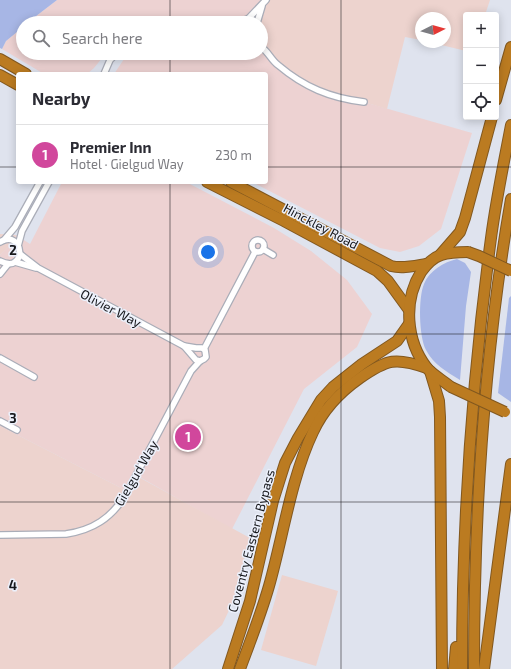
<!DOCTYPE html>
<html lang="en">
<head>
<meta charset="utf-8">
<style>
	body { margin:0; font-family:"Exo 2",sans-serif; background:#f7f7f7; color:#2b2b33 }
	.controls { position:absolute; right:12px; top:12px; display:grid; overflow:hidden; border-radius:4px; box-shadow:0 2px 10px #0003 }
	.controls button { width:36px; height:36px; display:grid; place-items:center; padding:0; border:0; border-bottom:1px solid #e1e1e2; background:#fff; color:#2b2b33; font:20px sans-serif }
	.compass { position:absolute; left:415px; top:12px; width:36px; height:36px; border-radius:50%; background:#fff; box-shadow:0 2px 10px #0003; rotate:84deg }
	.you { position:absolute; left:208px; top:252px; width:14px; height:14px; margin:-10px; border:3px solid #fff; border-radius:50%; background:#1a73e8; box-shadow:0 0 0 6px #1a73e833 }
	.badge { display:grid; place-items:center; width:26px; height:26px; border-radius:50%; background:#1a73e8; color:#fff; font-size:13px; font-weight:700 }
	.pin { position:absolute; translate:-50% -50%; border:2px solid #fff; box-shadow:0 1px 4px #0006 }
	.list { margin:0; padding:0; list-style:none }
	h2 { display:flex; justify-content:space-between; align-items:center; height:52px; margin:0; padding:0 16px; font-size:17px }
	h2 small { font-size:13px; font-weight:400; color:#7c7c81 }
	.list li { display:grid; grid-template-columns:26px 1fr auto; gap:12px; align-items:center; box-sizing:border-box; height:60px; padding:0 16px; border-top:1px solid #e1e1e2 }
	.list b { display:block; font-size:15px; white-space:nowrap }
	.list p { margin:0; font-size:13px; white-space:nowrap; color:#7c7c81 }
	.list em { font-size:13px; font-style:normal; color:#7c7c81 }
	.icon { flex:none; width:22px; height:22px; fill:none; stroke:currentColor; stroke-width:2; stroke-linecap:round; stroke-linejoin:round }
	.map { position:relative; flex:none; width:511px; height:669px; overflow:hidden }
	.search { position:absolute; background:#fff; box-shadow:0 2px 10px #0003; left:16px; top:16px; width:252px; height:44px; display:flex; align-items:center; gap:10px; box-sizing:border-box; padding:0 14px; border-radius:22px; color:#7c7c81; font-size:15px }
	.panel { position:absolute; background:#fff; box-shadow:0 2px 10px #0003; left:16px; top:72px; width:252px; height:112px; border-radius:4px }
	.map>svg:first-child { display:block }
	.commercial { fill:#edd2d2 }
	.industrial { fill:#edd3ce }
	.green { fill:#a7b6e5 }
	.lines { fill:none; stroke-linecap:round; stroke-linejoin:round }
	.street-casing { stroke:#aaadb8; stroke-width:8 }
	.highway-casing { stroke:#82581f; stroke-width:12 }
	.street { stroke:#fff; stroke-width:5.5 }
	.highway { stroke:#bb7b21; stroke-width:10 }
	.highway-bridge-casing { stroke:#82581f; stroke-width:12; stroke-linecap:butt }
	.highway-bridge { stroke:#bb7b21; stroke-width:10 }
	.grid { fill:none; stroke:#17181c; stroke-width:1; stroke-opacity:0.55 }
	.labels { text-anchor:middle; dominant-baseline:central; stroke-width:3; stroke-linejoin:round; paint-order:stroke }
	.street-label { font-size:13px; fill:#17181c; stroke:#ecf0fb }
	.grid-label { font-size:13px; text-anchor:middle; font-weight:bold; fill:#17181c; stroke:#ecf0fb; stroke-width:3; stroke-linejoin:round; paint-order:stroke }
</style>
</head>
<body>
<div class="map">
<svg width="511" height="669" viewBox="0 0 511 669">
	<rect width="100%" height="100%" fill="#dfe3ee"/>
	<g class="commercial">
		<path d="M57,0h205l1,4 -14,15 3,4h-225z"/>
		<path d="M23,27v26h83l-12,15 -7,6h-43l-42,-25 4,-8z"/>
		<path d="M261,41l3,8 100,53 108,31 -31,96 -22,17 -19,6 -20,-4 -128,-66h14v-108h-152l10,-15 6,-6h131z"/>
		<path d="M62,182h124l88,46 37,23 36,29 25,34 -15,33 -53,42 -72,140 -96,-54 -9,16 -127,-65v-171l13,-14 3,-6 14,9z"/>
	</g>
	<g class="industrial">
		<path d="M262,0h228l-5,15h-19v36l-37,-9h16v-24h-24v22l-16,-3 -18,72 -23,-7 -20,-3 -53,-24 -27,-26 -3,-8v-18h-9l-4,-4 15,-15z"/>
		<path d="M0,234l16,1 -2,6 -14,14z"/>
		<path d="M0,426l127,65 8,-16 115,63 -17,64 -11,23 -50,44h-172z"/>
		<path d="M282,575l56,16 -22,75 -55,-16z"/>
	</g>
	<g class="green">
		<path d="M0,0h57l-30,23h-4v4l-17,14 -4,8 -2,-1z"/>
		<path d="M457,259l8,4 6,9 -5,34 -6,74c-14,-9 -26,-15 -34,-30 -7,-13 -8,-52 -2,-66 5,-13 20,-22 33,-25z"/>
		<path d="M511,296v106l-13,-9 11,-95z"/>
	</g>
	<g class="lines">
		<defs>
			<g id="street">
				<path d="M248,19l18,-19"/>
				<path d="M241,23c4,-5 11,-6 15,0"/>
				<path d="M257,23l5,-17"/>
				<path d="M261,47c7,4 10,13 17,18 26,22 52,33 86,37"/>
				<path d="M104,74l6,-14 7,-7"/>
				<path d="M4,240l11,-13 25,-45"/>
				<circle cx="258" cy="246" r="6"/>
				<path d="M0,242c24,-14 28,33 0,19"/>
				<path d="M18,246l4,-15 27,-49"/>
				<path d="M263,249l10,6"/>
				<path d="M20,254l18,14 146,78 12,14 4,1"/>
				<path d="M15,262l21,6"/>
				<path d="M0,274l8,-10"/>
				<path d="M204,349l51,-97"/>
				<path d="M0,358l34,19"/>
				<path d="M0,421l17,9"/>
				<path d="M0,535l66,-1c27,-4 45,-16 59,-38l66,-125 9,-10 4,-2 2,-2 -1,-7 -3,-2h-6l-12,-2"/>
			</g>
			<g id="highway">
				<path d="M0,59l26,15"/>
				<path d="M0,75l18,10"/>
				<path d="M496,100l15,-53"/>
				<path d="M207,182l77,39 93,50 11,10 21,29"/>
				<path d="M231,182l160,84c11,3 23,0 35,-2"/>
				<path d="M440,255l20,-23 5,-14 27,-101"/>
				<path d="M430,371l9,30 1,16 2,252"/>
				<path d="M451,387c-7,-6 -18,-12 -24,-19 -21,-27 -24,-67 -6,-96 5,-7 11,-14 20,-17 9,-3 18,-3 27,-3"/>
				<path d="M228,669l22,-68 23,-100 12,-38 13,-25 23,-38 12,-13 29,-23 35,-23 12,-17"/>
				<path d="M240,669c10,-27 21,-55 29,-83 14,-49 22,-108 44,-154 10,-22 27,-40 47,-54 27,-19 36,-21 67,-10"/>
				<path d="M454,669l2,-22"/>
				<path d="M462,669c0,-144 10,-288 29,-431 5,-38 13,-76 20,-113"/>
				<path d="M474,669c0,-157 10,-315 37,-470"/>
				<path d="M484,669l27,-205"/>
			</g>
		</defs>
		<use href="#street" class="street-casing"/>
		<use href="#highway" class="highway-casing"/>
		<use href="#street" class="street"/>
		<use href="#highway" class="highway"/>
		<defs>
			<g id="highway-bridge">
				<path d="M468,252l11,4 32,15"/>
				<path d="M451,387l54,25"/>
			</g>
		</defs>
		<use href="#highway-bridge" class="highway-bridge-casing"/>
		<use href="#highway-bridge" class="highway-bridge"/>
	</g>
	<path class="grid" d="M170,0v23M341,0v669M170,53v21M0,167h18M266,167h245M170,182v487M0,334h511M0,502h511"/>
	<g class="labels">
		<g class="street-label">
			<text transform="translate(321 226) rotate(28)">Hinckley Road</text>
			<text transform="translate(111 308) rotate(28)">Olivier Way</text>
			<text transform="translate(136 473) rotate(-60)">Gielgud Way</text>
			<text transform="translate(251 541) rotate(-75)">Coventry Eastern Bypass</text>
		</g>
	</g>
	<g class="grid-label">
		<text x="13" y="255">2</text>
		<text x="13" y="423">3</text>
		<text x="13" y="590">4</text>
	</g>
</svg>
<div class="controls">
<button>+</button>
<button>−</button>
<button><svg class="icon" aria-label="locate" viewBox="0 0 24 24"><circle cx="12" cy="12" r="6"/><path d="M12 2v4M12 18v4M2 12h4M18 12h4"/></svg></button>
</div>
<svg class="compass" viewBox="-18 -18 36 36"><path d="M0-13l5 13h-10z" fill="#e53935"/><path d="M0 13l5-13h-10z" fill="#7c7c81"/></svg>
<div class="you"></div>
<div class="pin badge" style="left:188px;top:437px;background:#d1479c">1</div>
<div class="search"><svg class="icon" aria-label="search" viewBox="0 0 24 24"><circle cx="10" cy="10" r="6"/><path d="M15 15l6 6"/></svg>Search here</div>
<section class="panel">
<h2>Nearby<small></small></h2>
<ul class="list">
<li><span class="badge" style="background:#d1479c">1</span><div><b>Premier Inn</b><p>Hotel · Gielgud Way</p></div><em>230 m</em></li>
</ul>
</section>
</div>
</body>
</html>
